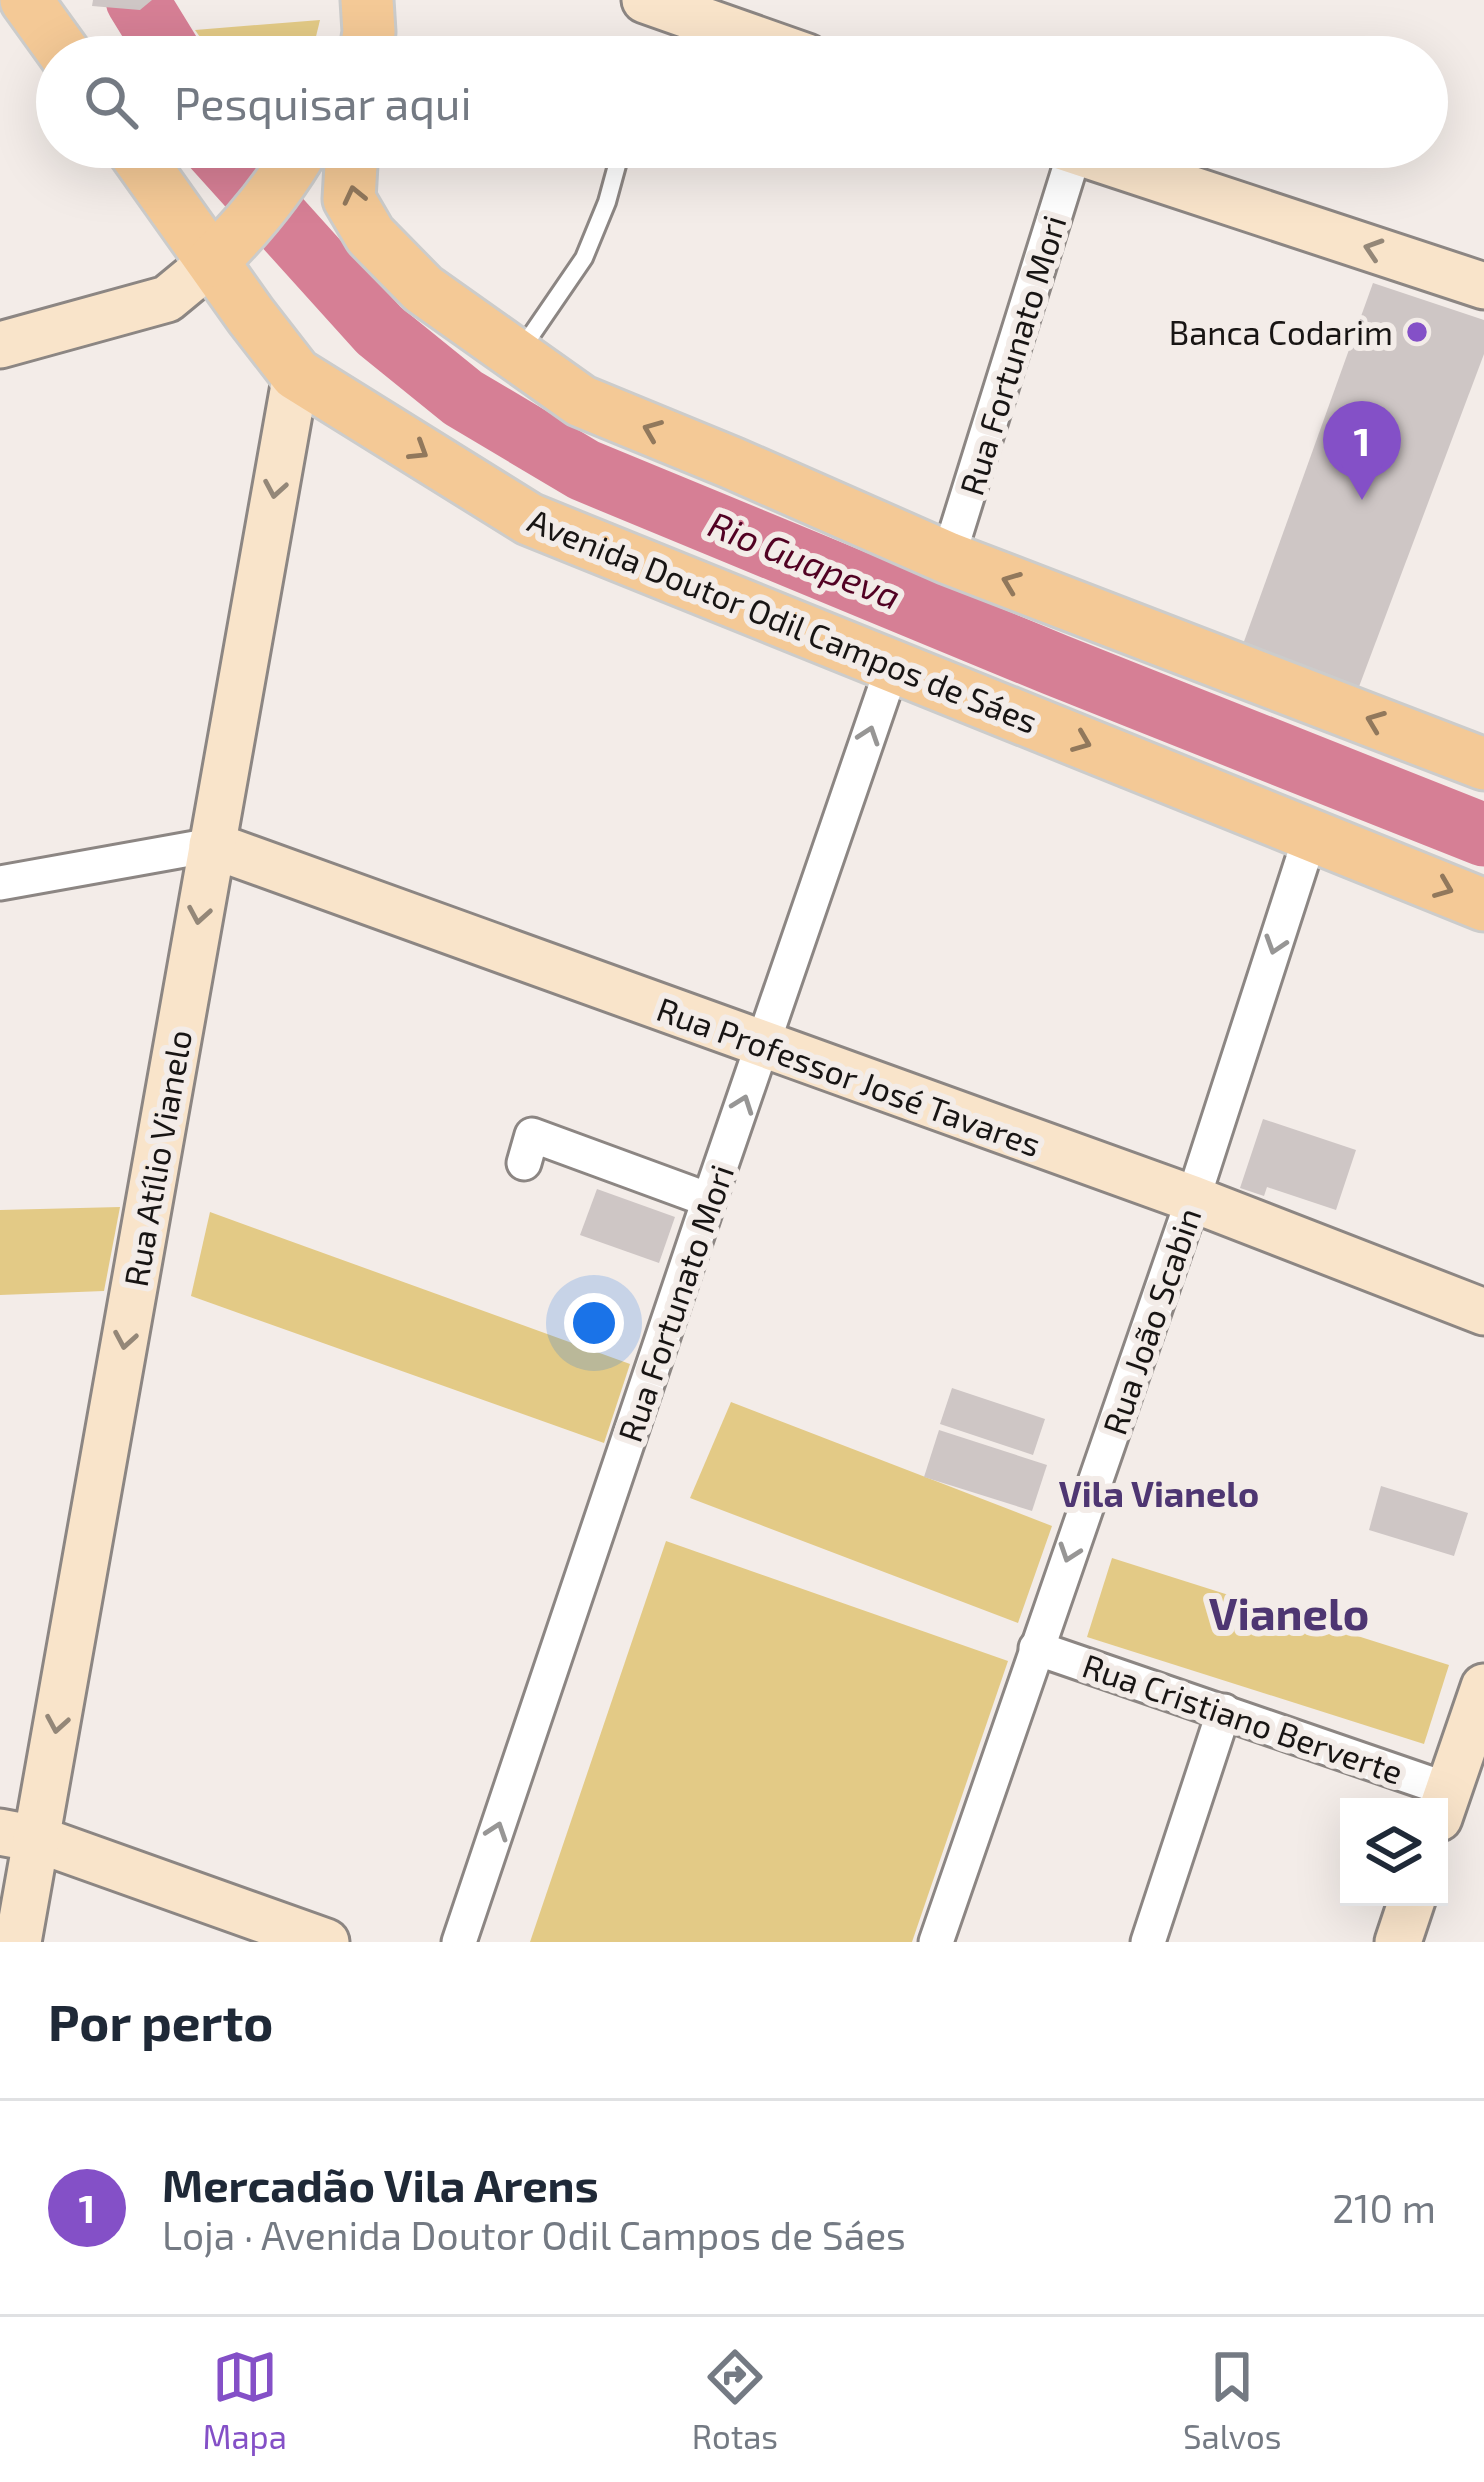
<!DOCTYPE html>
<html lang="pt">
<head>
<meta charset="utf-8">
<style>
	body { margin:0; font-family:"Exo 2",sans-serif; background:#f2f2f3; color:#1f2937 }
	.controls { position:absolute; right:36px; bottom:36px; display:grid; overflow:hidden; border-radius:0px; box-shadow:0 12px 48px #0002 }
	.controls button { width:108px; height:108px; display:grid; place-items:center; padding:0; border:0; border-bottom:3px solid #e0e1e3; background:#fff; color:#1f2937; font:60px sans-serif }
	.you { position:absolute; left:594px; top:1323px; width:42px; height:42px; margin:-30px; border:9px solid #fff; border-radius:50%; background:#1a73e8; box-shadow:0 0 0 18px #1a73e833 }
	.badge { display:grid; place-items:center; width:78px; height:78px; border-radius:50%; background:#8450c7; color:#fff; font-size:39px; font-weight:700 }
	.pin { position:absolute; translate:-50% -99px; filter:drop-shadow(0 3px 6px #0008) }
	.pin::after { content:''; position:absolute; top:63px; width:42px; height:36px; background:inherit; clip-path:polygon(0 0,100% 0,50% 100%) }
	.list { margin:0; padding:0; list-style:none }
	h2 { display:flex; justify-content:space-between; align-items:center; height:156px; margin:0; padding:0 48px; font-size:51px }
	h2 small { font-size:39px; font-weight:400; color:#747a83 }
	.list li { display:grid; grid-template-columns:78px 1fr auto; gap:36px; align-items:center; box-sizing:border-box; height:216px; padding:0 48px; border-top:3px solid #e0e1e3 }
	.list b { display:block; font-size:45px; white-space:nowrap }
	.list p { margin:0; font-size:39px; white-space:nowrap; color:#747a83 }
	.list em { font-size:39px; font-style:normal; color:#747a83 }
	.icon { flex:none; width:66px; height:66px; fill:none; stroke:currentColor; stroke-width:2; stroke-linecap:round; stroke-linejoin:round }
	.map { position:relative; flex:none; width:1484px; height:1942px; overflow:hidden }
	.search { position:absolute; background:#fff; box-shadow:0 12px 48px #0002; left:36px; right:36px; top:36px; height:132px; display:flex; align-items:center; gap:30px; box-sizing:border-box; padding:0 42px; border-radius:66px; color:#747a83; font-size:45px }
	.sheet { height:372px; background:#fff }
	nav { display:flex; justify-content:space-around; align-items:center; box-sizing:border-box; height:168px; border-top:3px solid #e0e1e3; background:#fff; font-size:33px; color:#747a83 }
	nav a { display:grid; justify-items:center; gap:6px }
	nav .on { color:#8450c7 }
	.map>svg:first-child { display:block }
	.green { fill:#e3ca86 }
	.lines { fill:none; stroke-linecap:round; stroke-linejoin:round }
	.river { stroke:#d67f95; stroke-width:63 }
	.building { fill:#cec6c5 }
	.lane-casing { stroke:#8c8683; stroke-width:22 }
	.street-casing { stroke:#8c8683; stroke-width:39 }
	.secondary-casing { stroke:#8c8683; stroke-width:51 }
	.primary-casing { stroke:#cccccb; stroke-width:57 }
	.lane { stroke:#fff; stroke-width:16 }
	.street { stroke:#fff; stroke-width:33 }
	.secondary { stroke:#f9e4ca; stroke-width:45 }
	.primary { stroke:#f4c996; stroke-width:51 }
	.oneway { stroke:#91785c }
	.oneway2 { stroke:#948778 }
	.oneway3 { stroke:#979695 }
	.poi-dot { fill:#8450c7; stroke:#f3ece8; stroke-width:4.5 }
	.labels { text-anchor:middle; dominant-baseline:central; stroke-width:12; stroke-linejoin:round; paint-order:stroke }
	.poi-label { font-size:33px; fill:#181514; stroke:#f3ece8; text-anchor:end }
	.street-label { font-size:33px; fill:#181514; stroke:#f3ece8 }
	.water-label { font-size:36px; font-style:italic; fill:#520223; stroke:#f3ece8 }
	.neighbourhood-label { font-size:36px; font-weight:bold; fill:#4e3672; stroke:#f3ece8 }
	.district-label { font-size:45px; font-weight:bold; fill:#4e3672; stroke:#f3ece8 }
</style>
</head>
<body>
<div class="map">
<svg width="1484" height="1942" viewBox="0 0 1484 1942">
	<rect width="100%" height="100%" fill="#f3ece8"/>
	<g class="green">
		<path d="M320,20l-9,37h-97l-19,-27z"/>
		<path d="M120,1207l-16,84 -104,4v-85z"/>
		<path d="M210,1212l420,152 -26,79 -413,-147z"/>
		<path d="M731,1402l321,124 -34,97 -328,-125z"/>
		<path d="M666,1541l342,120 -96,281h-382z"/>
		<path d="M1112,1558l337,107 -25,79 -337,-107z"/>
	</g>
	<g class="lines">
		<g class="river">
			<path d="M137,0l35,57"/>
			<path d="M214,147l165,183 84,68 121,72 472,195 428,170"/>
		</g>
	</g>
	<g class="building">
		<path d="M93,0h59l-12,10 -48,-4z"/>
		<path d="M1373,283l111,37v34l-127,338 -115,-45z"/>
		<path d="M1263,1119l93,31 -20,60 -69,-23 -3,9 -24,-8z"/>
		<path d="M597,1189l78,28 -16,46 -79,-28z"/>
		<path d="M952,1388l93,31 -12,36 -93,-31z"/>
		<path d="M939,1430l108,35 -15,46 -108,-34z"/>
		<path d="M1381,1486l87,27 -14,43 -85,-26z"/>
	</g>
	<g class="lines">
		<defs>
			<path id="lane" d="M521,350l63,-92 23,-56 15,-55"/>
			<g id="street">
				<path d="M948,558l127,-407"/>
				<path d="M0,883l212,-38"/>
				<path d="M524,1163l8,-28 177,65"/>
				<path d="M1036,1648l413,142"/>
				<path d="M459,1942l250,-742 184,-535"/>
				<path d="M936,1942l257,-743 118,-365"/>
				<path d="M1148,1942l76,-231"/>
			</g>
			<g id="secondary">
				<path d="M645,0l162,57"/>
				<path d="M1063,147l421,139"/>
				<path d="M0,345l167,-46 46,-38"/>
				<path d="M212,845l981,354 291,113"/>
				<path d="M1439,1818l45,-131"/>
				<path d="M0,1832l37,7 289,103"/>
				<path d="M18,1942l278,-1568"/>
				<path d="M1398,1942l15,-45"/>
			</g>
			<g id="primary">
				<path d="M26,0l41,57"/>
				<path d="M365,57l4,-25 -2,-32"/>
				<path d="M131,147l120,169 45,58 233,145 955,386"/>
				<path d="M352,147l-3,52 21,36 53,54 158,112 151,62 216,95 536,206"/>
				<path d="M213,261c34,-34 67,-73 90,-114"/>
			</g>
		</defs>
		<use href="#lane" class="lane-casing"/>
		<use href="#street" class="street-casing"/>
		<use href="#secondary" class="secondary-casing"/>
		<use href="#primary" class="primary-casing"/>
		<use href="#lane" class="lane"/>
		<use href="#street" class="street"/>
		<use href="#secondary" class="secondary"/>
		<use href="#primary" class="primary"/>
	</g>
	<defs><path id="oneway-chevron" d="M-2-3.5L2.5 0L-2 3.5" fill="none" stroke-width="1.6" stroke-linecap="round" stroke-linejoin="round" transform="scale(3)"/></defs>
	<g class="oneway">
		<use href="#oneway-chevron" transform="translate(354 195) rotate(-103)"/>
		<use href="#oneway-chevron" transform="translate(652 430) rotate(-158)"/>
		<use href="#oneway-chevron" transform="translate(419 451) rotate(32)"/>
		<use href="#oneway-chevron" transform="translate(1011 582) rotate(-159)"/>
		<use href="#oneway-chevron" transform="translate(1375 721) rotate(-159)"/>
		<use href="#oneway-chevron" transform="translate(1082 742) rotate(22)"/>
		<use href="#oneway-chevron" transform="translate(1444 888) rotate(22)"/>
	</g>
	<g class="oneway2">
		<use href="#oneway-chevron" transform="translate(1373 249) rotate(-162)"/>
		<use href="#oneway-chevron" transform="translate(275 489) rotate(100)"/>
		<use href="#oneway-chevron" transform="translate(199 915) rotate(100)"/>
		<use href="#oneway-chevron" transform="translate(125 1340) rotate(100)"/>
		<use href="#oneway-chevron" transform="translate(57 1724) rotate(100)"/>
	</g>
	<g class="oneway3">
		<use href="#oneway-chevron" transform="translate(869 735) rotate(-71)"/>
		<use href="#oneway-chevron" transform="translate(1275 945) rotate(108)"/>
		<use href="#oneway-chevron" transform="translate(743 1104) rotate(-70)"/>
		<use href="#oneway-chevron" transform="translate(1069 1553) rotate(109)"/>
		<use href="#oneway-chevron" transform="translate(497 1831) rotate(-71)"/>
	</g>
	<circle class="poi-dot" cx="1417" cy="332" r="12"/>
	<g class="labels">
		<g class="poi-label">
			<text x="1393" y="332">Banca Codarim</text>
		</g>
		<g class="street-label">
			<text transform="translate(1012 355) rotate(-73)">Rua Fortunato Mori</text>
			<text transform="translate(783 620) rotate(22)">Avenida Doutor Odil Campos de Sáes</text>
			<text transform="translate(849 1076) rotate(20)">Rua Professor José Tavares</text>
			<text transform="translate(157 1158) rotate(-80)">Rua Atílio Vianelo</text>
			<text transform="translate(675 1303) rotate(-71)">Rua Fortunato Mori</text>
			<text transform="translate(1151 1321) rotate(-71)">Rua João Scabin</text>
			<text transform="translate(1243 1718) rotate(19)">Rua Cristiano Berverte</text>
		</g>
		<g class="water-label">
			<text transform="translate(805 559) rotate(22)">Rio Guapeva</text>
		</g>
		<g class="neighbourhood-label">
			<text x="1159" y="1492">Vila Vianelo</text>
		</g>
		<g class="district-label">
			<text x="1289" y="1612">Vianelo</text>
		</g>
	</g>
</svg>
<div class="controls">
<button><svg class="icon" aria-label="layers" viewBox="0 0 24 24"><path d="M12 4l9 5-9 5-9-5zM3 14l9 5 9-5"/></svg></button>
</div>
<div class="you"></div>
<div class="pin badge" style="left:1362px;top:500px">1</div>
<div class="search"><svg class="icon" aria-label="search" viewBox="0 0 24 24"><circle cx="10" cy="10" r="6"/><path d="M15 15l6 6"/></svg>Pesquisar aqui</div>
</div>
<section class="sheet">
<h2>Por perto<small></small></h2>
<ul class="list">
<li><span class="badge">1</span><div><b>Mercadão Vila Arens</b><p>Loja · Avenida Doutor Odil Campos de Sáes</p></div><em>210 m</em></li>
</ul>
</section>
<nav>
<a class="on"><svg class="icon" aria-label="map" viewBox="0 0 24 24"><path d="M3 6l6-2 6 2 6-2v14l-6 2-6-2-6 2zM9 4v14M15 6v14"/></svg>Mapa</a>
<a><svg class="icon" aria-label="directions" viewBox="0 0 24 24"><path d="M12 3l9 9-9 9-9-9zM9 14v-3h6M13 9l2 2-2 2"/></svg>Rotas</a>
<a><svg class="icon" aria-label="saved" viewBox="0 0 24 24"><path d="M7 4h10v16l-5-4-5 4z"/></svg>Salvos</a>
</nav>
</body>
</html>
